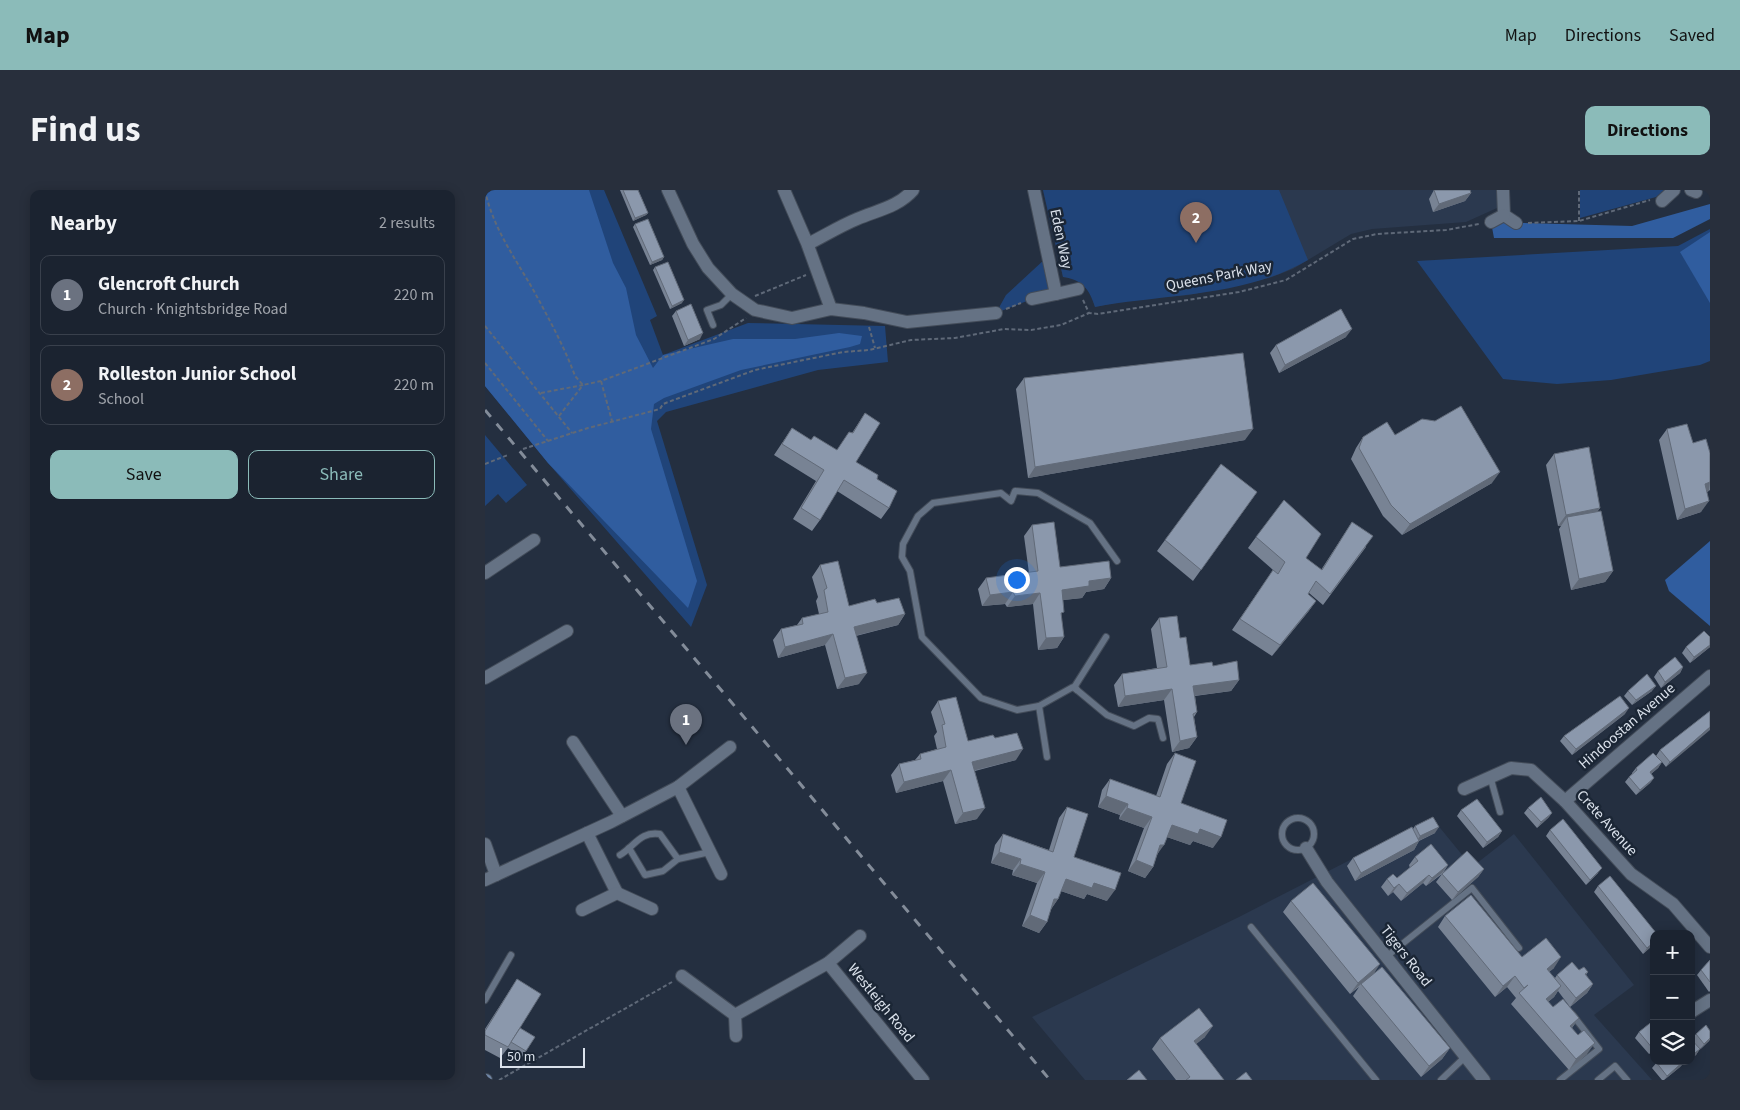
<!DOCTYPE html>
<html lang="en">
<head>
<meta charset="utf-8">
<style>
	body { margin:0; font-family:"Source Sans 3",sans-serif; background:#282f3c; color:#f1f3f6 }
	.controls { position:absolute; right:15px; bottom:15px; display:grid; overflow:hidden; border-radius:10px; box-shadow:0 2px 12px #0003 }
	.controls button { width:45px; height:45px; display:grid; place-items:center; padding:0; border:0; border-bottom:1px solid #39404c; background:#1b2330; color:#f1f3f6; font:25px sans-serif }
	.scale { position:absolute; left:15px; bottom:12px; width:85px; box-sizing:border-box; padding-left:5px; border:2px solid #dbe2ec; border-top:0; font-size:14px; line-height:18px; white-space:nowrap; color:#dbe2ec; -webkit-text-stroke:4px #1b2635; paint-order:stroke }
	.you { position:absolute; left:531px; top:389px; width:18px; height:18px; margin:-12px; border:4px solid #fff; border-radius:50%; background:#1a73e8; box-shadow:0 0 0 8px #1a73e833 }
	.badge { display:grid; place-items:center; width:32px; height:32px; border-radius:50%; background:#8bbbb9; color:#fff; font-size:16px; font-weight:700 }
	.pin { position:absolute; translate:-50% -41px; filter:drop-shadow(0 1px 2px #0008) }
	.pin::after { content:''; position:absolute; top:26px; width:18px; height:15px; background:inherit; clip-path:polygon(0 0,100% 0,50% 100%) }
	.list { margin:0; padding:0; list-style:none }
	h2 { display:flex; justify-content:space-between; align-items:center; height:65px; margin:0; padding:0 20px; font-size:21px }
	h2 small { font-size:16px; font-weight:400; color:#a0a4ab }
	.list li { display:grid; grid-template-columns:32px 1fr auto; gap:15px; align-items:center; box-sizing:border-box; height:80px; margin:0 10px 10px; padding:0 10px; border:1px solid #39404c; border-radius:10px }
	.list b { display:block; font-size:19px; white-space:nowrap }
	.list p { margin:0; font-size:16px; white-space:nowrap; color:#a0a4ab }
	.list em { font-size:16px; font-style:normal; color:#a0a4ab }
	.actions { display:flex; gap:10px; padding:15px 20px }
	.actions a { flex:1; padding:11px 0; border:1px solid #8bbbb9; border-radius:10px; text-align:center; font-size:18px; color:#8bbbb9 }
	.actions .main { background:#8bbbb9; color:#111 }
	.icon { flex:none; width:28px; height:28px; fill:none; stroke:currentColor; stroke-width:2; stroke-linecap:round; stroke-linejoin:round }
	.map { position:relative; flex:none; width:1225px; height:890px; overflow:hidden; border-radius:10px }
	header { display:flex; align-items:center; gap:30px; box-sizing:border-box; height:70px; padding:0 25px; background:#8bbbb9; color:#111 }
	header strong { font-size:24px }
	nav { display:flex; gap:28px; margin-inline-start:auto; font-size:18px }
	.intro { display:flex; align-items:center; justify-content:space-between; box-sizing:border-box; height:120px; padding:0 30px }
	h1 { margin:0; font-size:35px }
	.button { padding:12px 22px; border-radius:10px; background:#8bbbb9; color:#111; font-size:18px; font-weight:700 }
	main { display:flex; gap:30px; padding:0 30px }
	aside { flex:1; background:#1b2330; border-radius:10px; box-shadow:0 2px 12px #0003 }
	.map>svg:first-child { display:block }
	.built { fill:#2b394f }
	.green { fill:#204479 }
	.forest { fill:#305d9f }
	.lines { fill:none; stroke-linecap:round; stroke-linejoin:round }
	.lane-casing { stroke:#434c59; stroke-width:8 }
	.street-casing { stroke:#434c59; stroke-width:14 }
	.secondary-casing { stroke:#434c59; stroke-width:14 }
	.path { stroke:#5f6978; stroke-width:2; stroke-dasharray:4 2.5; stroke-linecap:butt }
	.lane { stroke:#657284; stroke-width:6 }
	.street { stroke:#657284; stroke-width:12 }
	.secondary { stroke:#7086a6; stroke-width:12 }
	.rail { stroke:#838c99; stroke-width:3; stroke-dasharray:9 9; stroke-linecap:butt }
	.wall { fill:#788394 }
	.shaded-wall { fill:#616a78 }
	.building { fill:#8b98ac; stroke:#616a78 }
	.labels { text-anchor:middle; dominant-baseline:central; stroke-width:5; stroke-linejoin:round; paint-order:stroke }
	.street-label { font-size:15px; fill:#dbe2ec; stroke:#1b2635 }
</style>
</head>
<body>
<header>
<strong>Map</strong>
<nav><a>Map</a><a>Directions</a><a>Saved</a></nav>
</header>
<div class="intro"><h1>Find us</h1><a class="button">Directions</a></div>
<main>
<aside>
<h2>Nearby<small>2 results</small></h2>
<ul class="list">
<li><span class="badge" style="background:#6b7280">1</span><div><b>Glencroft Church</b><p>Church · Knightsbridge Road</p></div><em>220 m</em></li>
<li><span class="badge" style="background:#8d6e63">2</span><div><b>Rolleston Junior School</b><p>School</p></div><em>220 m</em></li>
</ul>
<div class="actions"><a class="main">Save</a><a>Share</a></div>
</aside>
<div class="map">
<svg width="1225" height="890" viewBox="0 0 1225 890">
	<rect width="100%" height="100%" fill="#242f40"/>
	<g class="built">
		<path d="M558,0h454v18l-31,14 -94,7 -21,5 -58,35 -24,9 -80,17 -59,5 -35,7 -4,-13 -12,-14 -16,-3z"/>
		<path d="M947,628l40,49 42,-33 120,151 -40,30 58,65h-567l-53,-63 207,-100z"/>
	</g>
	<g class="green">
		<path d="M0,0h119l53,126 -7,4 13,35 85,-32 137,3 3,36 -70,8 -152,42 -9,9 50,164 -16,42 -143,-164 -63,-77z"/>
		<path d="M558,0h236l29,70c-63,37 -143,34 -213,47 -6,-19 -13,-27 -32,-30z"/>
		<path d="M1095,0h84l-8,7 -76,21z"/>
		<path d="M1225,39v132l-10,4 -89,15 -54,4 -54,-5 -86,-118 261,-15z"/>
		<path d="M560,69l11,35 -24,5 -36,14 10,-18z"/>
		<path d="M0,245l42,50 -21,18 -8,-9 -13,12z"/>
	</g>
	<g class="forest">
		<path d="M0,0h104l24,73 13,25 10,47 17,33 10,-13 70,-16h62l44,-6 23,3 -2,8 -10,3 -109,23 -77,28 -10,6 -3,25 46,152 -9,27 -140,-145 -63,-77z"/>
		<path d="M1225,14v15l-37,19h-179l-3,-16 141,4z"/>
		<path d="M1225,42v71l-30,-51z"/>
		<path d="M1225,351v85l-41,-35 -4,-11z"/>
	</g>
	<g class="lines">
		<defs>
			<g id="lane">
				<path d="M228,135l-6,-15 14,-5 11,-11"/>
				<path d="M621,447l-31,49 2,4 -4,-3 -34,19 -22,4 -36,-12 -59,-61 -12,-66 -8,-14 1,-13 15,-28 15,-13 68,-10 10,8 4,-10 23,2 52,30 27,38"/>
				<path d="M592,500l30,25 27,11 15,-8 9,1 5,19"/>
				<path d="M554,516l8,51"/>
				<path d="M1005,586l10,36"/>
				<circle cx="813" cy="644" r="16"/>
				<path d="M144,658l16,27 18,-4 15,-12"/>
				<path d="M135,665c15,-9 20,-24 40,-21l18,25 32,-7"/>
				<path d="M766,737l125,153"/>
				<path d="M901,767l86,-69 47,60"/>
				<path d="M0,810l26,-45"/>
				<path d="M956,890l24,-23"/>
				<path d="M1075,890l39,-31 -27,-35"/>
				<path d="M1113,890l17,-14 12,14"/>
			</g>
			<g id="street">
				<path d="M183,0l25,54 15,24 24,26 23,16 37,8 39,-9 33,4 43,9 89,-9"/>
				<path d="M299,0l23,53 24,66"/>
				<path d="M1018,0l1,25 12,8"/>
				<path d="M1206,0l5,2"/>
				<path d="M1177,11l12,-11"/>
				<path d="M1006,32l13,-7"/>
				<path d="M323,54c16,-8 32,-18 49,-25 21,-9 41,-12 56,-29"/>
				<path d="M571,104l22,-5"/>
				<path d="M547,109l24,-5 -22,-104"/>
				<path d="M0,383l49,-33"/>
				<path d="M0,488l82,-47"/>
				<path d="M88,552l49,74"/>
				<path d="M193,597l43,87"/>
				<path d="M979,599l47,-21 20,2 34,31 66,73 42,30 37,43"/>
				<path d="M1080,611l145,-125"/>
				<path d="M102,643l30,60"/>
				<path d="M0,654l11,31"/>
				<path d="M821,658l21,34 157,198"/>
				<path d="M0,690l126,-58 67,-35 52,-40"/>
				<path d="M97,720l35,-17 35,16"/>
				<path d="M343,773l32,-27"/>
				<path d="M197,786l53,39 93,-52 95,117"/>
				<path d="M1206,822l19,-12"/>
				<path d="M250,825l1,21"/>
			</g>
			<path id="secondary" d="M0,890h1"/>
		</defs>
		<use href="#lane" class="lane-casing"/>
		<use href="#street" class="street-casing"/>
		<use href="#secondary" class="secondary-casing"/>
		<g class="path">
			<path d="M0,0c8,39 31,69 50,103 14,26 30,55 40,83l8,9 18,-4 113,-42 32,-21"/>
			<path d="M1094,31v-31"/>
			<path d="M1043,33l51,-2 71,-21"/>
			<path d="M270,106l51,-21"/>
			<path d="M598,110l6,13 9,1 141,-22 47,-12 67,-41 24,-5 69,-4 33,-6"/>
			<path d="M521,119l15,-6"/>
			<path d="M0,136l87,107"/>
			<path d="M384,137l6,21"/>
			<path d="M0,173l63,78"/>
			<path d="M116,191l11,40"/>
			<path d="M56,203l42,-8"/>
			<path d="M74,226l24,-31"/>
			<path d="M38,259l65,-21 72,-19 3,-5 92,-34 88,-18 26,-2 42,-10 44,-2 49,-9 27,1 30,-5 28,-12"/>
			<path d="M0,274l23,-9"/>
			<path d="M14,890l173,-98"/>
		</g>
		<use href="#lane" class="lane"/>
		<use href="#street" class="street"/>
		<use href="#secondary" class="secondary"/>
		<path class="rail" d="M0,220l565,670"/>
	</g>
	<g class="wall">
		<path d="M135,0h18l10,23 -2,2 -13,6z"/>
		<path d="M949,0l37,3 -6,8 -32,11 -4,-13z"/>
		<path d="M150,34l29,33 -2,3 -12,5 -17,-38z"/>
		<path d="M170,77l27,36 -12,6 -17,-39z"/>
		<path d="M191,121l24,28 -16,7 -12,-30z"/>
		<path d="M861,147l-67,36 -9,-20 6,-8z"/>
		<path d="M539,188l221,62 -217,38 -12,-89z"/>
		<path d="M380,223l-9,49 21,17 12,29 -8,11 -44,-28 -17,29 -8,11 -19,-12 23,-38 -42,-26 18,-27 19,12 26,10 15,-17z"/>
		<path d="M950,231l57,62 -90,52 -19,-19 -32,-57 5,-11 7,-11 32,-2z"/>
		<path d="M1182,239l43,24v37l-3,2 -6,20 -24,8 -18,-80z"/>
		<path d="M1069,264l46,54 -3,4 16,59 -8,11 -34,8 -12,-61 2,-3h-3l-12,-61z"/>
		<path d="M772,302l-64,89 -36,-30 8,-11z"/>
		<path d="M867,332l14,25 -43,58 -14,-12 -1,1 8,7 -8,11 -36,44 -40,-26 41,-60 -25,-22 8,-11 50,21 15,12z"/>
		<path d="M547,335l28,42 51,11 -7,11 -18,3 -4,6 -19,2 -2,16 3,21 -7,11 -19,2 -5,-46 -26,3 -2,-3 -23,2 -4,-17 8,-11 43,-5 -5,-37z"/>
		<path d="M335,375l29,41 28,-3 28,11 -7,11 -42,11 3,48 -22,5 -12,-44 -47,13 -5,-18 8,-11 16,-4 5,-7 17,-4 -3,-13 2,-4 -6,-20z"/>
		<path d="M674,428l21,20 10,27 23,1 26,14 -8,11 -36,5 2,16 -3,5 3,20 -8,11 -17,4 -8,-52 -46,7 -4,-22 8,-11 35,-6 -6,-39z"/>
		<path d="M1201,457h24l-20,16 -8,-10z"/>
		<path d="M1198,477l-3,6 -19,15 -7,-11 4,-6z"/>
		<path d="M1143,501h24l-20,14 -8,-9z"/>
		<path d="M453,511l30,40 27,-3 21,22 -41,11 2,48 -22,5 -12,-43 -47,12 -5,-18 8,-11 16,-4 5,-6 17,-5 -3,-13 3,-4 -6,-20z"/>
		<path d="M1225,521l-44,56 -4,-5 -4,6 -7,6 3,4 -4,5 -14,12 -11,-13 4,-5 3,-3v-1l4,-5 20,-12 4,-6z"/>
		<path d="M1140,524l-53,41 -12,-14 4,-5z"/>
		<path d="M690,563l6,50 32,45 -20,-7 -3,4 -23,-8 -10,18 -4,12 -8,11 -17,-7 16,-43 -25,-9 1,-4 -22,-8 4,-17 8,-11 46,17 11,-32z"/>
		<path d="M582,617l7,50 33,44 -20,-7 -3,5 -23,-8 -3,8 -7,10 -4,13 -8,11 -17,-7 15,-43 -25,-8 1,-5 -22,-7 4,-18 8,-11 46,16 10,-32z"/>
		<path d="M1043,618l24,5 -4,5 -11,10 -13,-15z"/>
		<path d="M976,620l41,21 -4,6 -15,11 -26,-32z"/>
		<path d="M930,636l20,7 -16,8 -5,9 -59,31 -8,-15 6,-8 60,-29z"/>
		<path d="M1065,640l48,43 -12,12 -40,-49z"/>
		<path d="M930,667l33,8 -5,8 41,-4 -6,8 -26,23 -16,-18 6,-8 -16,12 -3,-3 -22,18 -8,-9 -5,4 -7,-9 6,-8 10,-1 13,-10 -1,-3z"/>
		<path d="M1113,696l56,58 -11,10 -49,-62z"/>
		<path d="M806,711l84,72 75,75 -8,11 -21,18 -68,-81 6,-9 -9,7 -67,-82z"/>
		<path d="M960,726l77,41 32,11 -5,4 6,6 2,-3 22,-5 9,2 -2,3 7,9 -6,9 -17,14 -12,-16 -4,6 -6,5 5,5 26,11 -7,10 15,26 -18,16 -58,-66 5,-6 -9,-11 -12,10 -57,-70z"/>
		<path d="M1225,770v31l-1,1 -12,-17 4,-5z"/>
		<path d="M32,789l3,49 15,9 -13,20 -14,-9 -8,10 -15,-8v-21z"/>
		<path d="M1169,830v31l-5,3 -14,-16 4,-6z"/>
		<path d="M1211,844l13,7 -10,9 -3,5 -5,3v-19h1z"/>
		<path d="M720,847l-9,7 28,36h-48l-24,-31 8,-11z"/>
		<path d="M1173,871h29l-5,4 -2,2 -16,13h-2l-10,-12z"/>
	</g>
	<g class="shaded-wall">
		<path d="M986,3l-6,8 -32,11 6,-8z"/>
		<path d="M163,23l-2,2 -13,6 2,-3z"/>
		<path d="M179,67l-2,3 -12,5 2,-3z"/>
		<path d="M199,110l-2,3 -12,6 2,-3z"/>
		<path d="M867,139l-6,8 -67,36 6,-8z"/>
		<path d="M218,143l-3,6 -16,7 4,-6z"/>
		<path d="M768,239l-8,11 -217,38 7,-11z"/>
		<path d="M1015,282l-8,11 -90,52 8,-11z"/>
		<path d="M1225,292l-1,9 -11,4 7,-11z"/>
		<path d="M1224,311l-8,11 -24,8 8,-11z"/>
		<path d="M1115,318l-8,11 -25,-2 -6,9h-3l8,-11z"/>
		<path d="M1128,381l-8,11 -34,8 8,-11z"/>
		<path d="M626,388l-7,11 -18,3 -4,6 -27,3 7,-11 27,-9z"/>
		<path d="M528,402l-8,12 -23,2 8,-11z"/>
		<path d="M555,403l-7,11 -26,3 8,-11z"/>
		<path d="M831,411l-8,11 -36,44 8,-11z"/>
		<path d="M420,424l-7,11 -52,13 8,-11z"/>
		<path d="M348,444l-8,11 -47,13 7,-11z"/>
		<path d="M579,447l-7,11 -19,2 8,-12z"/>
		<path d="M1225,455v2l-20,16 4,-6z"/>
		<path d="M1198,477l-3,6 -19,15 4,-6z"/>
		<path d="M382,483l-8,11 -22,5 8,-11z"/>
		<path d="M754,490l-8,11 -46,6 8,-11z"/>
		<path d="M1171,496l-4,5 -20,14 4,-5z"/>
		<path d="M687,499l-8,11 -46,7 7,-11z"/>
		<path d="M1144,518l-4,6 -53,41 4,-6z"/>
		<path d="M1225,537v3l-44,37 4,-5z"/>
		<path d="M712,547l-8,11 -17,4 8,-11z"/>
		<path d="M538,559l-7,11 -52,13 8,-11z"/>
		<path d="M1177,572l-4,6 -12,10 4,-6z"/>
		<path d="M466,580l-8,11 -47,12 8,-11z"/>
		<path d="M1169,588l-4,5 -14,12 4,-5z"/>
		<path d="M621,606l22,8 -8,11 -22,-8z"/>
		<path d="M500,618l-8,11 -22,5 8,-11z"/>
		<path d="M642,618l25,9 -8,11 -25,-9z"/>
		<path d="M1067,623l-4,5 -11,10 4,-6z"/>
		<path d="M687,635l28,4 21,8 -8,11 -20,-7 -3,4 -26,-9z"/>
		<path d="M954,637l-4,6 -19,9 4,-6z"/>
		<path d="M1017,641l-4,6 -15,11 4,-6z"/>
		<path d="M934,651l-5,9 -59,31 6,-8z"/>
		<path d="M675,655h4l-8,11z"/>
		<path d="M514,662l22,7 -8,11 -22,-7z"/>
		<path d="M651,670l17,7 -8,11 -17,-7z"/>
		<path d="M535,674l25,8 -8,11 -25,-8z"/>
		<path d="M963,675l-6,8 -16,13 6,-8z"/>
		<path d="M1117,678l-4,5 -12,12 4,-5z"/>
		<path d="M999,679l-6,8 -26,23 6,-8z"/>
		<path d="M944,685l-6,8 -22,18 6,-8z"/>
		<path d="M581,689l28,4 21,7 -8,11 -20,-7 -3,5 -26,-9z"/>
		<path d="M914,694l-6,8 -5,4 6,-8z"/>
		<path d="M569,709h4l-8,12z"/>
		<path d="M545,725l17,7 -8,11 -17,-7z"/>
		<path d="M1169,752v2l-11,10 4,-6z"/>
		<path d="M1076,767l-7,11 -15,12 8,-11z"/>
		<path d="M895,774l-7,11 -12,9 -11,10 8,-11z"/>
		<path d="M1030,786l-8,11 -12,10 8,-11z"/>
		<path d="M1108,794l-6,9 -17,14 6,-9z"/>
		<path d="M1076,796l-7,11 -16,13 8,-11z"/>
		<path d="M1094,828l-8,11 -1,-3z"/>
		<path d="M728,836l-8,11 -19,15 8,-11z"/>
		<path d="M1225,848v2l-10,10 4,-6z"/>
		<path d="M1110,853l-8,11 -18,16 7,-11z"/>
		<path d="M965,858l-8,11 -21,18 8,-11z"/>
		<path d="M1215,859l-4,6 -5,3v-2z"/>
		<path d="M1199,871l-4,6 -16,13 3,-4z"/>
	</g>
	<g class="building">
		<path d="M138,0h15l10,23 -13,5z"/>
		<path d="M949,0h36l1,3 -32,11z"/>
		<path d="M163,29l16,38 -12,5 -17,-38z"/>
		<path d="M183,72l16,38 -12,6 -17,-39z"/>
		<path d="M206,114l12,29 -15,7 -12,-29z"/>
		<path d="M856,119l11,20 -67,36 -9,-20z"/>
		<path d="M758,163l10,76 -218,38 -11,-89z"/>
		<path d="M976,216l39,66 -90,52 -19,-19 -32,-57 4,-11 24,-15 8,13 27,-16 13,2z"/>
		<path d="M380,223l15,10 -24,39 22,13 -1,4 20,12 -8,17 -45,-28 -24,40 -19,-12 23,-38 -42,-26 10,-16 19,12 3,-4 23,14 12,-18 4,1z"/>
		<path d="M1202,234l6,19 13,-4 4,14v29l-5,2 4,17 -24,8 -18,-80z"/>
		<path d="M1104,257l11,61 -34,7 -12,-61z"/>
		<path d="M736,274l36,28 -56,78 -36,-30z"/>
		<path d="M799,310l37,34 -15,24 16,12 30,-48 21,14 -43,58 -14,-13 -8,13 8,7 -36,44 -40,-26 33,-49 5,4 7,-12 -29,-25z"/>
		<path d="M1116,321l12,60 -34,8 -12,-62z"/>
		<path d="M569,332l6,45 49,-6 2,17 -22,3v5l-27,4 2,22 -3,1 3,24 -18,1 -6,-45 -25,3 -2,-4 -23,3 -4,-17 52,-7 -6,-46z"/>
		<path d="M353,371l11,45 26,-7 2,4 22,-5 6,16 -51,13 13,46 -22,5 -12,-44 -48,13 -4,-18 22,-5 -1,-6 26,-6 -4,-22 3,-2 -7,-23z"/>
		<path d="M692,426l3,22 6,-1 4,28 22,-3 1,4 24,-5 2,19 -46,6 4,26 -4,2 4,23 -17,4 -8,-52 -47,7 -3,-22 45,-7 -8,-49z"/>
		<path d="M1219,441l6,6v8l-16,12 -8,-10z"/>
		<path d="M1190,467l8,10 -18,15 -7,-11z"/>
		<path d="M1162,484l9,12 -20,14 -8,-9z"/>
		<path d="M1135,506l9,12 -53,41 -12,-13z"/>
		<path d="M471,507l12,44 25,-6 2,3 22,-5 6,16 -51,13 13,46 -22,5 -12,-43 -47,12 -5,-18 22,-5 -1,-5 26,-7 -4,-22 3,-1 -7,-23z"/>
		<path d="M1225,521v16l-40,35 -10,-12z"/>
		<path d="M690,563l21,8 -15,42 46,17 -6,17 -21,-8 -2,5 -26,-9 -8,20h-4l-7,22 -17,-7 16,-43 -25,-9 1,-4 -22,-8 4,-17 50,18z"/>
		<path d="M1168,563l9,9 -12,10 4,6 -14,12 -11,-13 8,-7 -1,-2z"/>
		<path d="M1056,607l11,16 -11,9 -13,-14z"/>
		<path d="M992,609l25,32 -15,11 -26,-32z"/>
		<path d="M582,617l21,7 -14,43 47,16 -6,17 -21,-7 -2,5 -26,-9 -8,20h-4l-7,23 -17,-7 15,-43 -25,-8 1,-5 -22,-7 4,-18 50,18z"/>
		<path d="M948,627l6,10 -19,9 -5,-10z"/>
		<path d="M1078,629l39,49 -12,12 -40,-50z"/>
		<path d="M927,637l7,14 -58,32 -8,-15z"/>
		<path d="M946,654l17,21 -16,13 -3,-3 -22,18 -8,-9 -5,4 -7,-9 6,-5 4,4 21,-17 -3,-4z"/>
		<path d="M982,661l17,18 -26,23 -16,-18z"/>
		<path d="M1125,686l47,58h-3v8l-7,6 -49,-62z"/>
		<path d="M828,693l67,81 -22,19 -67,-82z"/>
		<path d="M986,705l51,62 24,-19 15,19 -14,12 14,17 -15,13 7,8 10,-8 16,19 -9,8 8,9 6,-5 11,13 -19,16 -57,-66 9,-8 -4,3 -9,-12 -12,10 -58,-70z"/>
		<path d="M1225,770v22l-9,-12z"/>
		<path d="M1087,772l7,8 5,-3 4,5 -3,2 8,10 -17,14 -19,-23z"/>
		<path d="M897,777l68,81 -21,18 -68,-82z"/>
		<path d="M32,789l24,15 -33,53 -23,-12v-4z"/>
		<path d="M714,818l14,18 -19,15 30,39h-38l4,-3 -30,-39z"/>
		<path d="M1169,830v28l-1,1 -14,-17z"/>
		<path d="M1221,835l4,6v7l-6,6 -8,-10z"/>
		<path d="M35,838l15,9 -9,14 -15,-9z"/>
		<path d="M1206,849l9,10 -9,7z"/>
		<path d="M1173,871h26l-17,15 -11,-14z"/>
		<path d="M654,880l8,10h-20z"/>
		<path d="M761,882l6,8h-16z"/>
	</g>
	<g class="labels">
		<g class="street-label">
			<text transform="translate(576 49) rotate(78)">Eden Way</text>
			<text transform="translate(734 86) rotate(-11)">Queens Park Way</text>
			<text transform="translate(1142 536) rotate(-41)">Hindoostan Avenue</text>
			<text transform="translate(1122 633) rotate(48)">Crete Avenue</text>
			<text transform="translate(921 766) rotate(52)">Tigers Road</text>
			<text transform="translate(396 813) rotate(51)">Westleigh Road</text>
		</g>
	</g>
</svg>
<div class="controls">
<button>+</button>
<button>−</button>
<button><svg class="icon" aria-label="layers" viewBox="0 0 24 24"><path d="M12 4l9 5-9 5-9-5zM3 14l9 5 9-5"/></svg></button>
</div>
<div class="scale">50 m</div>
<div class="you"></div>
<div class="pin badge" style="left:201px;top:555px;background:#6b7280">1</div>
<div class="pin badge" style="left:711px;top:53px;background:#8d6e63">2</div>
</div>
</main>
</body>
</html>
